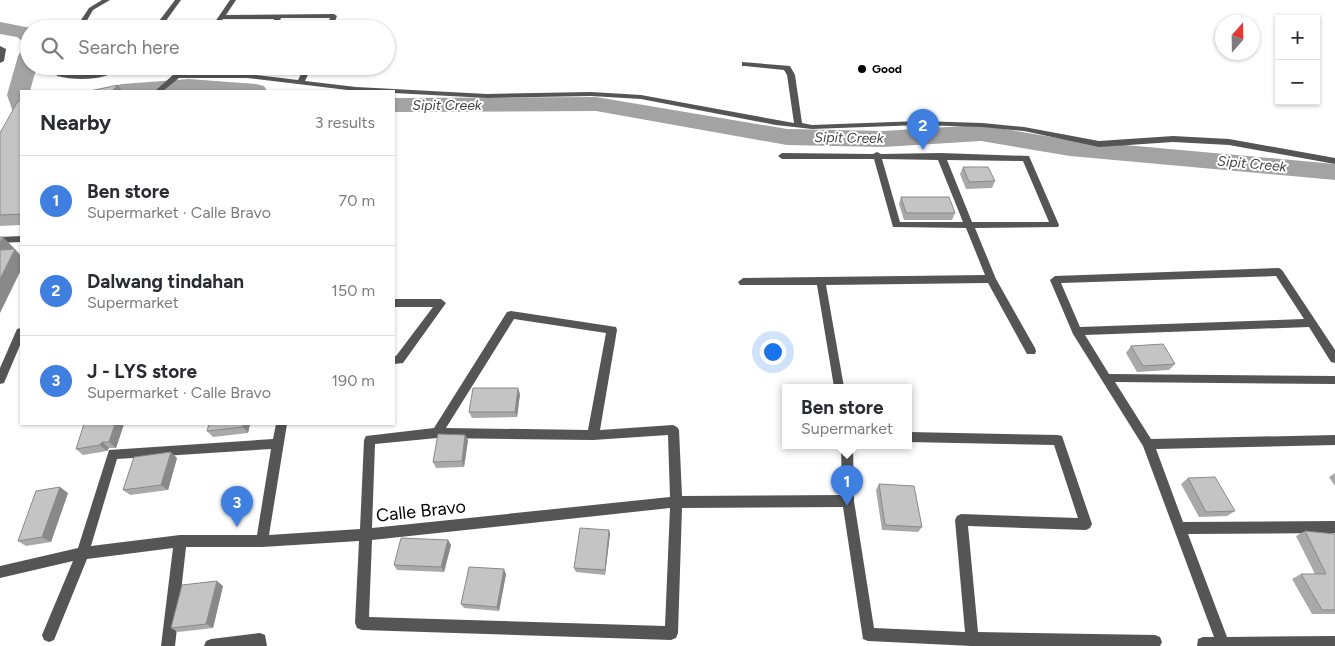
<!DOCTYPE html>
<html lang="en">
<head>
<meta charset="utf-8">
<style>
	body { margin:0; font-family:Figtree,sans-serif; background:#f7f7f7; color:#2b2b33 }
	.controls { position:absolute; right:15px; top:15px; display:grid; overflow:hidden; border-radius:0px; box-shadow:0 1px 4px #0004 }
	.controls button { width:45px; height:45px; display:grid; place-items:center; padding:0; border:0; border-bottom:1px solid #e1e1e2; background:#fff; color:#2b2b33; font:25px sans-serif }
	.compass { position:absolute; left:1215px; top:15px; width:45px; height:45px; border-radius:50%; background:#fff; box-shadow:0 1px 4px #0004; rotate:20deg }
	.you { position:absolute; left:772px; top:351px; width:18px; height:18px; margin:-12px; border:4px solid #fff; border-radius:50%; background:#1a73e8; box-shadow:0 0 0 8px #1a73e833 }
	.badge { display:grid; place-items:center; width:32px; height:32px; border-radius:50%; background:#1a73e8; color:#fff; font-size:16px; font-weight:700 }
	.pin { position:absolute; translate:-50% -41px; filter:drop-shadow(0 1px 2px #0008) }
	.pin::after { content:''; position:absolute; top:26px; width:18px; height:15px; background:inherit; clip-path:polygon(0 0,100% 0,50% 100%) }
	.popup { position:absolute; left:782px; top:384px; width:130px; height:65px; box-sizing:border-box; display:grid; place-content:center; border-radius:0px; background:#fff; filter:drop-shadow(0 1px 4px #0005); font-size:16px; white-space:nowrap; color:#7c7c81 }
	.popup b { font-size:19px; color:#2b2b33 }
	.popup::after { content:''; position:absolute; left:50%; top:100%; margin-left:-10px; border:10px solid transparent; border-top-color:#fff }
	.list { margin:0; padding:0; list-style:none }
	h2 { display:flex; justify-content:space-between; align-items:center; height:65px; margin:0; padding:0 20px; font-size:21px }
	h2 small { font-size:16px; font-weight:400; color:#7c7c81 }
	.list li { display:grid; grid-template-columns:32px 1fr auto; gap:15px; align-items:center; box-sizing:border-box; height:90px; padding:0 20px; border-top:1px solid #e1e1e2 }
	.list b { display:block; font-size:19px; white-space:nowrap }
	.list p { margin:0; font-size:16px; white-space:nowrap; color:#7c7c81 }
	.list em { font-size:16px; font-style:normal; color:#7c7c81 }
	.icon { flex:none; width:28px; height:28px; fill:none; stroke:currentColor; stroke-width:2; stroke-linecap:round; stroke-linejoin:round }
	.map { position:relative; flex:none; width:1335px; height:646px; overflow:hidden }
	.search { position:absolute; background:#fff; box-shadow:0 1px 4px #0004; left:20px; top:20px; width:375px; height:55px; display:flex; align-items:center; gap:12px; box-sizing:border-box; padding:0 18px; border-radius:28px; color:#7c7c81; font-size:19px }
	.panel { position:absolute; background:#fff; box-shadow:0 1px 4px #0004; left:20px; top:90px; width:375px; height:335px; border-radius:0px }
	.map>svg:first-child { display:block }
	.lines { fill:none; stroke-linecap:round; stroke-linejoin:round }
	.river { fill:#a3a3a3; fill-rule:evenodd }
	.minor { fill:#555; fill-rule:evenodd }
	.wall { fill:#a9a9a9 }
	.shaded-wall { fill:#898989 }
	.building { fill:#c4c4c4; stroke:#898989 }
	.poi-dot { fill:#000; stroke:#fff; stroke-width:2 }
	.labels { text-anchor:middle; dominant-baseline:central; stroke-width:4; stroke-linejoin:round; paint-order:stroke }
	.far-poi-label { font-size:12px; font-weight:bold; fill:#000; stroke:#fff; text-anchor:start }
	.far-water-label { font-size:14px; font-style:italic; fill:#444; stroke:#fff }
	.near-street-label { font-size:18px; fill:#000; stroke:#fff }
</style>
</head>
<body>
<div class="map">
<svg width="1335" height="646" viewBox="0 0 1335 646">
	<rect width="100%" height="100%" fill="#fff"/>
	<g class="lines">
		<g class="river">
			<path d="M0,22l31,6 -2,1v14l-7,-2 -5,-4 -17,-3z"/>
			<path d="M29,50v16h8l-7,25h-9v23l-8,-2 -6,-17 11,-39 3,-5z"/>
			<path d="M189,79l67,5 8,2 3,5h-156l3,-5 8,-2z"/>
			<path d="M596,97l191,32 96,2 98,-6 89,15 265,24v16l-265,-24 -89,-15 -98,6 -96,-2 -191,-34 -202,1v-14z"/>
		</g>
		<g class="minor">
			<path d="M102,0h8l-17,10 -11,19h-7l14,-21z"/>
			<path d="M175,0h6l-21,29h-7z"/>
			<path d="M230,0h6l-10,15 108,-1 3,2 -5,13h-7l5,-11h-49l-5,11h-7l5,-10h-51l-6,10h-7z"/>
			<path d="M0,46l6,3 -2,12 -4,2z"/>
			<path d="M742,62l48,4 5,9 7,48 10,2 108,-4 62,2 42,4 75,14 74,-5 56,3 106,19v6l-106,-19 -56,-3 -74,5 -75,-16 -42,-4 -62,-2 -108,4 -36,-4 -135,-26 -50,-3 -104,2 -93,-5v-2h-38l-109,-13h-68l-16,13h-8l28,-25h7l-6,8h63l51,6 7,-14h7l-7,15 51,6 131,7 104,-2 50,3 153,28 -7,-48 -3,-5 -39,-4h-3z"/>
			<path d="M57,66h8l-1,7c13,3 28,2 41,-2 7,-2 12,-5 19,-5 -17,15 -46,15 -67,10z"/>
			<path d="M877,152l4,2 60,-1 88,3 30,69 -1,2 -83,1 21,51 39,69 1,3 -1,3h-8l-39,-71 -162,2 18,102h-10l-17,-102h-77l-2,-3 5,-4 242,-3 -19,-47 -73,-1 -19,-68h-92l-4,-3 4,-3 91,1zM882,159l56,1 25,62h-63zM947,160l76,1 26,61h-77z"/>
			<path d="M21,236v6l-21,1v-6z"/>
			<path d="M1279,268l3,2 53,80v13l-4,-1 -22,-35 -224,8 24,39 226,2v8l-220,-2 36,57 184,-4v10l-179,4 27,73 152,-1v12l-147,1 39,103 108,-1v10h-138l1,-7 5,-2h11l-71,-191 -70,-112 -23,-54 5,-4zM1276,276l28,43 -224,8 -19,-44z"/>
			<path d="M394,299h47l5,4 -43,60 -9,1v-8h2l37,-49h-39z"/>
			<path d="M511,311l105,16 1,3 -17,100 73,-5 4,2 2,3 3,66 160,-1 -1,-50h12l1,56 20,127 91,4 -10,-112 2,-4 4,-2 117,4 -24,-73 -146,-3v-10l150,3 4,1 30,88 -2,4 -4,2 -118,-4 10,106 177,3 5,2 2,5 -2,4h-188l-104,-5 -5,-2 -20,-132 -161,1 -4,125 -2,5 -5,2 -309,-10 -5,-2 -2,-5 4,-82 -97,6h-76l-11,99h-14l12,-98 -86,11 -33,81 -5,2 -5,-2 -2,-5 31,-74 -73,17v-12l78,-18 31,-98 164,-11 3,-15h11l-18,111 91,-6 4,-89 2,-4 68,-8 73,-116zM514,319l92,14 -18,97 -142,-2zM668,435l2,62 -298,31 3,-84 62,-6 156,2zM271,449l-14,86h-77l-89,11 26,-87zM670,508l-5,118 -296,-9 3,-77z"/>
			<path d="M21,328v15l-17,40 -4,1v-16l17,-39z"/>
			<path d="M260,633l5,2 2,11h-63l2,-5 5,-2z"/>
		</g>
	</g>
	<g class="wall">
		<path d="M21,101v124l-21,1v-93z"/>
		<path d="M963,167l32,14 -3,7 -26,1 -6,-15z"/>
		<path d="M901,197l54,16 -3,7h-48l-5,-16z"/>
		<path d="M1131,346l44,18 -6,6 -32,2 -11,-19z"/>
		<path d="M520,394l-3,23 -45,1 -3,-6z"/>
		<path d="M124,424l-8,24h-7l-2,3 -24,4 -7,-6z"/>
		<path d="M250,424l-2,9 -35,4 -6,-6z"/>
		<path d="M465,435l3,5 -4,27 -28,1 -3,-6z"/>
		<path d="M177,458l-9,32 -38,5 -7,-5z"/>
		<path d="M1335,473v13l-6,-9z"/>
		<path d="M1188,478l47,33 -8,5 -28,1 -18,-33z"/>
		<path d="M879,484l43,43 -4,5 -36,-2 -6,-40z"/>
		<path d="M68,493l-17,49 -25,4 -8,-5z"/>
		<path d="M609,530l1,4 -5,41 -29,-3 -2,-4z"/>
		<path d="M1305,531l30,3v80h-23l-20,-35 9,-5h14l-19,-38z"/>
		<path d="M448,540l3,5 -7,27 -47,-2 -3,-5z"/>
		<path d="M506,574l-7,37 -35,-3 -3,-4z"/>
		<path d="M223,586l-10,42 -35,4 -7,-4z"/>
	</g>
	<g class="shaded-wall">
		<path d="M118,85l4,6h-10z"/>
		<path d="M3,237l11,11 -6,13 -8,-8v-10z"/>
		<path d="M15,249l6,7v14l-21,43v-34z"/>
		<path d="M518,388l2,6 -3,23 -2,-5z"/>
		<path d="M115,424h9l-8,24 -7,-6z"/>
		<path d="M243,424h7l-2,9 -5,-6z"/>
		<path d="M465,435l3,5 -4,27 -2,-6z"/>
		<path d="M102,442l7,6 -2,3 -7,-6z"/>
		<path d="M171,452l6,6 -9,32 -7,-5z"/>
		<path d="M60,487l8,6 -17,49 -9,-5z"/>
		<path d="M609,530l1,4 -5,41v-5z"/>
		<path d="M448,540l3,5 -7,27 -3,-5z"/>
		<path d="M504,569l2,5 -7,37 -2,-4z"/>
		<path d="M217,581l6,5 -10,42 -7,-4z"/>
	</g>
	<g class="building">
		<path d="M118,85l-6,6h-22z"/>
		<path d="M18,101h3v113l-21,1v-82z"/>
		<path d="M963,167h25l7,14 -26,1z"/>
		<path d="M901,197h48l6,16h-49z"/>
		<path d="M0,237h3l-3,6z"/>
		<path d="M15,249l-15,30v-29z"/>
		<path d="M1163,344l12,20 -32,2 -12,-20z"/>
		<path d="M473,388h45l-3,24h-46z"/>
		<path d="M84,424h31l-6,18h-7l-2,3 -24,4z"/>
		<path d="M209,424h34v3l-36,4z"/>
		<path d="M438,434l27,1 -3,26 -29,1z"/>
		<path d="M171,452l-10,33 -38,5 11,-33z"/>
		<path d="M1215,477l20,34 -29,1 -18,-34z"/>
		<path d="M879,484l35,2 8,41 -37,-2z"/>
		<path d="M60,487l-18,50 -24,4 18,-50z"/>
		<path d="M580,528l29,2 -4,40 -31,-2z"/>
		<path d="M1305,531l30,3v76h-13l-21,-36h25z"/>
		<path d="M401,538l47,2 -7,27 -47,-2z"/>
		<path d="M469,567l35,2 -7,38 -36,-3z"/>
		<path d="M217,581l-11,43 -35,4 11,-43z"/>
	</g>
	<circle class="poi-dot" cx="862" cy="69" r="5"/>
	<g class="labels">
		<g class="far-poi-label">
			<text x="872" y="69">Good</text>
		</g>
		<g class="far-water-label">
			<text x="447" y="105">Sipit Creek</text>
			<text transform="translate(849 138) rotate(1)">Sipit Creek</text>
			<text transform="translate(1252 164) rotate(5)">Sipit Creek</text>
		</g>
		<g class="near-street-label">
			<text transform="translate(421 511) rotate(-6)">Calle Bravo</text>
		</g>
	</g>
</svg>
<div class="controls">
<button>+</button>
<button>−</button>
</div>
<svg class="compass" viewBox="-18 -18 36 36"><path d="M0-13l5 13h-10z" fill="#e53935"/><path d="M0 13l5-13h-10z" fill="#7c7c81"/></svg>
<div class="you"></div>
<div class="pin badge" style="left:847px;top:506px;background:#3f7fe0">1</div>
<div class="popup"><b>Ben store</b>Supermarket</div>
<div class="pin badge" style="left:923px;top:150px;background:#3f7fe0">2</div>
<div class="pin badge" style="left:237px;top:527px;background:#3f7fe0">3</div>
<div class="search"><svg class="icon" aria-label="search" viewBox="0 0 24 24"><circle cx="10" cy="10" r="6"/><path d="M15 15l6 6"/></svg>Search here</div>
<section class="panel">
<h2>Nearby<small>3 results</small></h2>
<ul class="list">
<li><span class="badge" style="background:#3f7fe0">1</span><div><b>Ben store</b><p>Supermarket · Calle Bravo</p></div><em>70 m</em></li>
<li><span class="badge" style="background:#3f7fe0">2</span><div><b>Dalwang tindahan</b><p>Supermarket</p></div><em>150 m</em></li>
<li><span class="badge" style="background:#3f7fe0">3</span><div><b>J - LYS store</b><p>Supermarket · Calle Bravo</p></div><em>190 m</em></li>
</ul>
</section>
</div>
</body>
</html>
